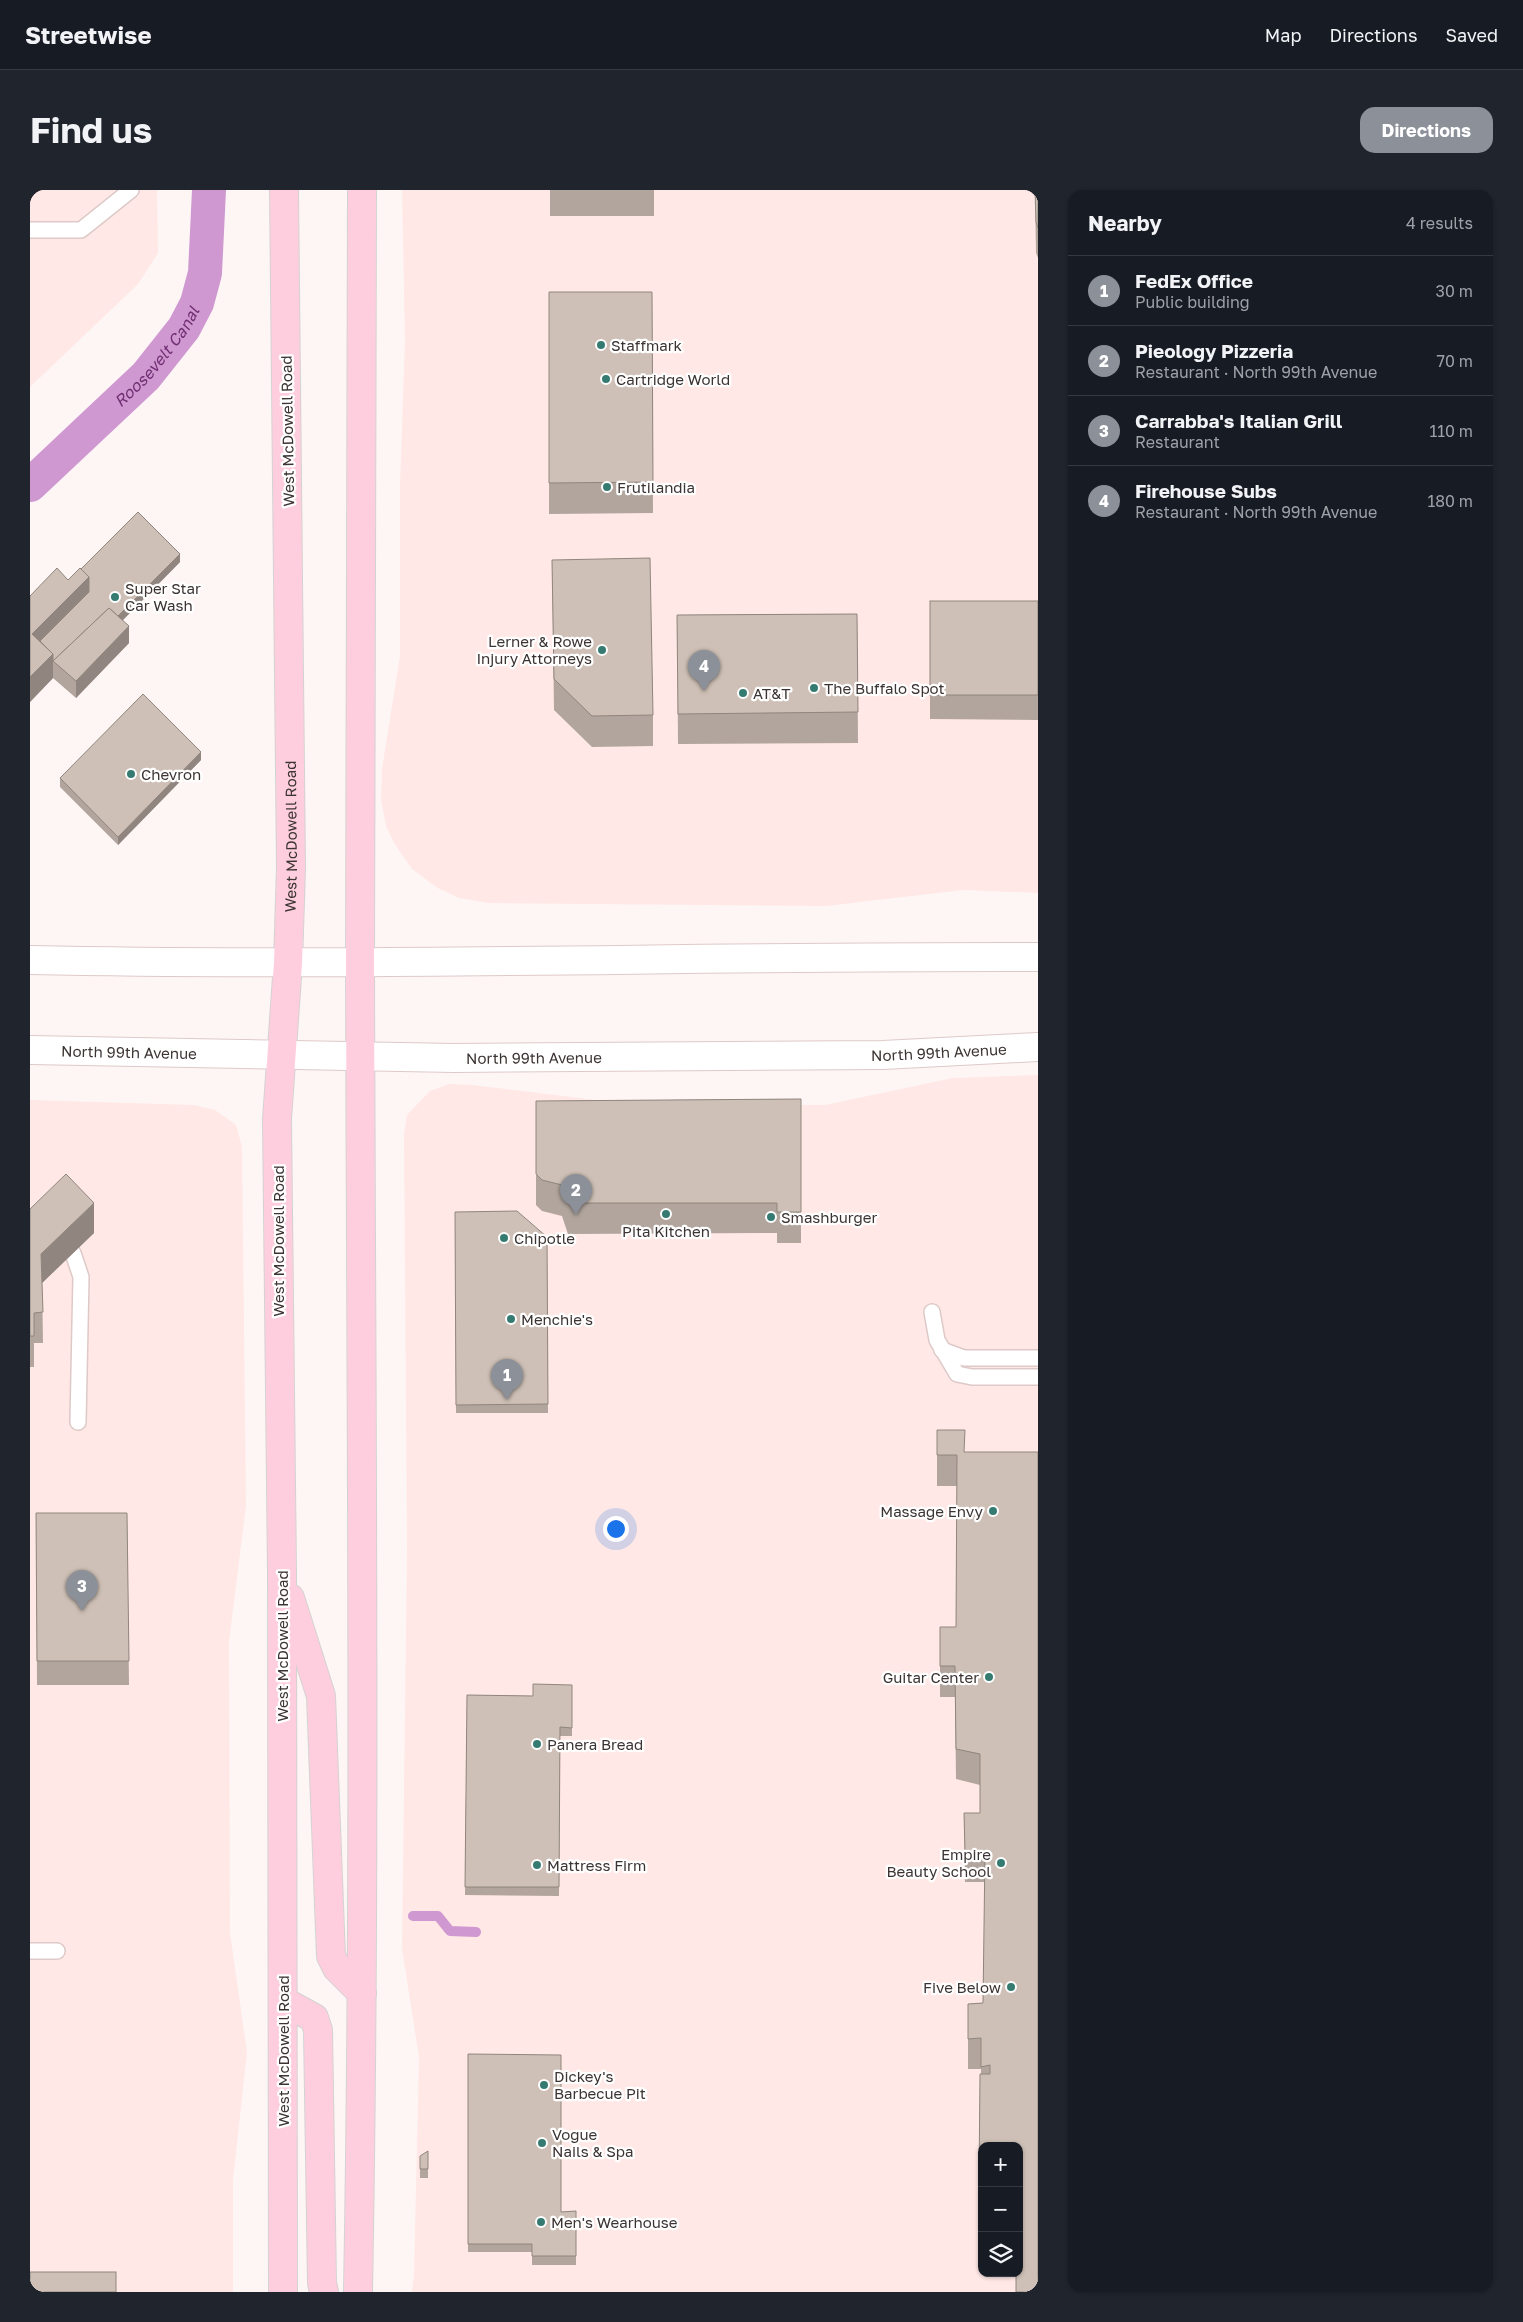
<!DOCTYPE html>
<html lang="en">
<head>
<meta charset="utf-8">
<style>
	body { margin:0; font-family:"Golos Text",sans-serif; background:#20242c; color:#f1f3f6 }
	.controls { position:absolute; right:15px; bottom:15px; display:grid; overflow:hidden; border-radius:10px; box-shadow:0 1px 4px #0004 }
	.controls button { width:45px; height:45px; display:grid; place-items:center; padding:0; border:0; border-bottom:1px solid #363941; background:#171b24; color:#f1f3f6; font:25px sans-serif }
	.you { position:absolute; left:585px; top:1338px; width:18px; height:18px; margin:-12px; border:4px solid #fff; border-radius:50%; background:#1a73e8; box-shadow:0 0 0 8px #1a73e833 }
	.badge { display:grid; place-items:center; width:32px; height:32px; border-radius:50%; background:#8c9099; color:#fff; font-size:16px; font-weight:700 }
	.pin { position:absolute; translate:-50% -41px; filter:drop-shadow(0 1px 2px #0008) }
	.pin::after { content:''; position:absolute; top:26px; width:18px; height:15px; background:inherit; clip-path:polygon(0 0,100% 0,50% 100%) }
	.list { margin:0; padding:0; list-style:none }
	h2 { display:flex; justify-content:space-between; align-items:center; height:65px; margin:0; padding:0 20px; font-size:21px }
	h2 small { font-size:16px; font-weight:400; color:#9ea1a6 }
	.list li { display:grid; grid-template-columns:32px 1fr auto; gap:15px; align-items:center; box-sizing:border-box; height:70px; padding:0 20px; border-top:1px solid #363941 }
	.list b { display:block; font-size:19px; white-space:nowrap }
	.list p { margin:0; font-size:16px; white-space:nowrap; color:#9ea1a6 }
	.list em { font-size:16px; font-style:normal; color:#9ea1a6 }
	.icon { flex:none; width:28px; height:28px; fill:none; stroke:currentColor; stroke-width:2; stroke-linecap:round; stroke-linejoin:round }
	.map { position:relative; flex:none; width:1008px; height:2102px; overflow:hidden; border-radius:15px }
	header { display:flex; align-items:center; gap:30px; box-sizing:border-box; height:70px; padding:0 25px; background:#171b24; border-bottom:1px solid #363941 }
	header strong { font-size:24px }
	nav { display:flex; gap:28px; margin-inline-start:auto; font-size:18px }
	.intro { display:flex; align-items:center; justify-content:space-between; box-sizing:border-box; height:120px; padding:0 30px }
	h1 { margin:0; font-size:35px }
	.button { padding:12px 22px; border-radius:15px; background:#8c9099; color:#fff; font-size:18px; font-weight:700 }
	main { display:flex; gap:30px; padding:0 30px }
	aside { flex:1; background:#171b24; border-radius:15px; box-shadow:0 1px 4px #0004 }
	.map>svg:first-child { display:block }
	.built { fill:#ffe8e5; fill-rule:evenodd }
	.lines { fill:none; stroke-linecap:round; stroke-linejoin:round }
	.stream { stroke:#cf98d1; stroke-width:10 }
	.canal { stroke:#cf98d1; stroke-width:34 }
	.lane-casing { stroke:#ddcac8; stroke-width:18 }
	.secondary-casing { stroke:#ddcac8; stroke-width:30 }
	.primary-casing { stroke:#d4d2d2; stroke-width:30 }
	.lane { stroke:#fff; stroke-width:15 }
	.secondary { stroke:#fff; stroke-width:28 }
	.primary { stroke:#fecedf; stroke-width:28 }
	.wall { fill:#b1a59d }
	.shaded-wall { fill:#90867f }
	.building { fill:#cec0b6; stroke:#90867f }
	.poi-dot { fill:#367b71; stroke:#fff; stroke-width:2 }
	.labels { text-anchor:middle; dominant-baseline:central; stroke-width:4.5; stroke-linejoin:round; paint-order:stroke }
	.poi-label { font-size:15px; fill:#3c3433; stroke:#fff; text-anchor:start }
	.street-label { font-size:15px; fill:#3c3433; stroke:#fff }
	.water-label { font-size:16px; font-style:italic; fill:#702e73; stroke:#fff }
</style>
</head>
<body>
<header>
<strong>Streetwise</strong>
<nav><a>Map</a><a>Directions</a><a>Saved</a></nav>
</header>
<div class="intro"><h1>Find us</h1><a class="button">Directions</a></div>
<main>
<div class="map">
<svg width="1008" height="2102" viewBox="0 0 1008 2102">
	<rect width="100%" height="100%" fill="#fef6f5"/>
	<g class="built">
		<path d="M0,0h127l1,63 -20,31 -108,103z"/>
		<path d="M372,0h636v703l-75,-3 -137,16 -338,-3 -29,-5 -23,-11 -24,-18 -18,-26 -8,-17 -5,-26 1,-31 18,-113v-169l5,-148z"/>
		<path d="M1008,885v1217h-626l2,-18 5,-217 -17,-108 5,-398 -3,-417 3,-19 23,-24 19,-7 23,1 165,20h188l128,-27zM952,1956h37v127h-37z"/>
		<path d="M0,910l164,5 21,5 21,15 6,22 4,358 -17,137 1,291 17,119 -14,128v112h-203z"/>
	</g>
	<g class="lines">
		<path class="stream" d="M383,1726h25l12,15 26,1"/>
		<path class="canal" id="s1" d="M0,295l116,-109 38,-48 13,-25 8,-30 4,-83"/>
		<defs>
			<g id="lane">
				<path d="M0,40h51l50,-40"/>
				<path d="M43,1063l8,24 -3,145"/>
				<path d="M902,1122l5,28 20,34 15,3h66"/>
				<path d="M912,1160l22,8h74"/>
				<path d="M0,1761h27"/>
			</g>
			<g id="secondary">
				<path d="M0,770c336,7 672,-4 1008,-3"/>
				<path id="s2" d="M0,860l424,8 429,-3 155,-8"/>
			</g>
			<g id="primary">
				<path d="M260,1408l31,98 10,260 6,12 25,25"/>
				<path d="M253,1811l31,17 4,12 4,253 2,9"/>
				<path id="s3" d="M253,2102l-1,-719 -5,-454 11,-156 3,-95 -7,-678"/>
				<path d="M328,2102c8,-444 3,-887 2,-1331 0,-257 1,-514 2,-771"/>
			</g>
		</defs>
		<use href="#lane" class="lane-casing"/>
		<use href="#secondary" class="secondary-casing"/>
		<use href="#primary" class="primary-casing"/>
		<use href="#lane" class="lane"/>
		<use href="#secondary" class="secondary"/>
		<use href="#primary" class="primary"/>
	</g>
	<g class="wall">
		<rect x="520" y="0" width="104" height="26"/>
		<path d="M1005,0h3v68l-2,-5z"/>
		<path d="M519,102h103l1,221 -104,1z"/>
		<path d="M522,370l101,155v31l-61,1 -38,-37z"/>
		<path d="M150,372l-57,58 6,23 -53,55 -23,-20 -23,24v-106l38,-16 13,-11z"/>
		<path d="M900,411h108v119l-108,-1z"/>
		<path d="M827,424l1,129 -180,1 -1,-129z"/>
		<path d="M171,570l-83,85 -58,-58v-9z"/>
		<path d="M771,909v144h-24v-10l-209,1 -6,-18 -20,-5 -6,-6v-104z"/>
		<path d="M0,1019l64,24 -52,50 1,60h-9v24h-4z"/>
		<path d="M425,1022l92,25 1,176h-92z"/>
		<path d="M907,1240l28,22 54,694h-37v65h-3l1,-137h1v-5h-13v-65l15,-1 2,-121h-20l-1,-69h16v-28l-24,-6 -1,-82h-15v-70h16l1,-141h-20z"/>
		<path d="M6,1323h91l2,172h-92z"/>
		<path d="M542,1495v51h-12l-1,160 -94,-1 2,-200 66,1z"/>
		<path d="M438,1864l93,158 15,-1v54h-44v-13h-64z"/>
		<path d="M398,1970v18h-8v-9z"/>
	</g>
	<g class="shaded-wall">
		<path d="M150,364v8l-66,67v-9z"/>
		<path d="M59,387v24l-52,52 -5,-19z"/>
		<path d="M99,436v17l-53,55v-17z"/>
		<path d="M23,464v24l-23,24v-25z"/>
		<path d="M171,562v8l-83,85v-8z"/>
		<path d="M64,1013v30l-53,51v-30z"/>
	</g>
	<g class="building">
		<path d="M1005,0h3v38l-2,-6z"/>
		<path d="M519,102h103l1,190 -104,1z"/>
		<path d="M108,322l42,42 -62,62 -9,-8 -56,53v-7l-13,-13 49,-49v-15l-8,-8z"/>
		<path d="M620,368l3,157 -61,1 -38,-37 -2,-119z"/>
		<path d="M27,378l11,12 12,-12 9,9 -57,57 21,20 -23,23v-81z"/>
		<rect x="900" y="411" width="108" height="94"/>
		<path d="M79,418l20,18 -53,55 -23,-20z"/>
		<path d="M827,424l1,98 -180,2 -1,-99z"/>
		<path d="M113,504l58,58 -83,85 -58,-59z"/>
		<path d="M771,909v113h-24v-9h-209l-6,-18 -20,-5 -6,-6v-73z"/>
		<path d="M36,984l28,29 -53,51 2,58 -9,1v23h-4v-127z"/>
		<path d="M487,1021l30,26 1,167 -92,1 -1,-193z"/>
		<path d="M907,1240h28l-1,22h74v840h-22v-19h3v-127h-37v35h-3l1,-107h10v-9l-9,2v-29l-13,1v-35l15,-1 2,-152h-20l-1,-38h16v-59l-24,-5 -1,-83h-15v-39h16l1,-172h-20z"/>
		<path d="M6,1323h91l2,148h-92z"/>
		<path d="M503,1494l39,1v43l-12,-1 -1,160h-94l2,-192 66,1z"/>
		<path d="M438,1864l93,1v157l15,-1v45h-44v-12h-64z"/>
		<path d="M398,1961v18h-8v-13z"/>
		<rect x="0" y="2082" width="86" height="20"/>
	</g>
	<g class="poi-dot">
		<circle cx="571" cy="155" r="5"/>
		<circle cx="576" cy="189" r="5"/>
		<circle cx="577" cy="297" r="5"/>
		<circle cx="85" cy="407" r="5"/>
		<circle cx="572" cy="460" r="5"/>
		<circle cx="784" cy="498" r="5"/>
		<circle cx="713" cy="503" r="5"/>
		<circle cx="101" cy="584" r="5"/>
		<circle cx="636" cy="1024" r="5"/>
		<circle cx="741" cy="1027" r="5"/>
		<circle cx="474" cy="1048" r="5"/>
		<circle cx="481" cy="1129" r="5"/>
		<circle cx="963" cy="1321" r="5"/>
		<circle cx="959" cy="1487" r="5"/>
		<circle cx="507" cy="1554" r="5"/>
		<circle cx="971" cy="1673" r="5"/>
		<circle cx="507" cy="1675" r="5"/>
		<circle cx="981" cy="1797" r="5"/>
		<circle cx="514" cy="1895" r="5"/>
		<circle cx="512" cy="1953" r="5"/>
		<circle cx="511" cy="2032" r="5"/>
	</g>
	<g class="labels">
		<g class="poi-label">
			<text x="581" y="155">Staffmark</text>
			<text x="586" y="189">Cartridge World</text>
			<text x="587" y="297">Frutilandia</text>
			<text x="95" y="398">Super Star<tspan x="95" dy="17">Car Wash</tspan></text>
			<text x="562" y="451" text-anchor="end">Lerner &amp; Rowe<tspan x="562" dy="17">Injury Attorneys</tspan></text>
			<text x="794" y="498">The Buffalo Spot</text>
			<text x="723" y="503">AT&amp;T</text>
			<text x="111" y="584">Chevron</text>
			<text x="751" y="1027">Smashburger</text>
			<text x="636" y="1041" text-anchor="middle">Pita Kitchen</text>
			<text x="484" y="1048">Chipotle</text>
			<text x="491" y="1129">Menchie's</text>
			<text x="953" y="1321" text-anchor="end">Massage Envy</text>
			<text x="949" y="1487" text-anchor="end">Guitar Center</text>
			<text x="517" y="1554">Panera Bread</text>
			<text x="961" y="1664" text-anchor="end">Empire<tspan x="961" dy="17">Beauty School</tspan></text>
			<text x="517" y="1675">Mattress Firm</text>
			<text x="971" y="1797" text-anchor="end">Five Below</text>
			<text x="524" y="1886">Dickey's<tspan x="524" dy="17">Barbecue Pit</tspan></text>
			<text x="522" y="1944">Vogue<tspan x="522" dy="17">Nails &amp; Spa</tspan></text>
			<text x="521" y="2032">Men's Wearhouse</text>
		</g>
		<g class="street-label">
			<text transform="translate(257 241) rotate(-91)">West McDowell Road</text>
			<text stroke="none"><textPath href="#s3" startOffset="1456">West McDowell Road</textPath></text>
			<text stroke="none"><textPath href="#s2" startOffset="99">North 99th Avenue</textPath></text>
			<text stroke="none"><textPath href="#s2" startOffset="909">North 99th Avenue</textPath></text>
			<text stroke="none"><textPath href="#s2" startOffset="504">North 99th Avenue</textPath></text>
			<text transform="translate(248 1051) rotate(-90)">West McDowell Road</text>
			<text transform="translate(252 1456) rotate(-90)">West McDowell Road</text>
			<text transform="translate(253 1861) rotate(-90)">West McDowell Road</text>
		</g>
		<g class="water-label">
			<text stroke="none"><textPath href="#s1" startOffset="181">Roosevelt Canal</textPath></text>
		</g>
	</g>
</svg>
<div class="controls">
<button>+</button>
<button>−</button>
<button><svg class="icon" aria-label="layers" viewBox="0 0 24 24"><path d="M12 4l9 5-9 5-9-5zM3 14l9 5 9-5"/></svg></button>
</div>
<div class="you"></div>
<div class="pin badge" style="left:477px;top:1210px">1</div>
<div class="pin badge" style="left:546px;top:1025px">2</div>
<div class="pin badge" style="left:52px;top:1421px">3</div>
<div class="pin badge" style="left:674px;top:501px">4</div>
</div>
<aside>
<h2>Nearby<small>4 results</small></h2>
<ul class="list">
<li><span class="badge">1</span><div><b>FedEx Office</b><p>Public building</p></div><em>30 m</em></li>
<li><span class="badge">2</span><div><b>Pieology Pizzeria</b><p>Restaurant · North 99th Avenue</p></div><em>70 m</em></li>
<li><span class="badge">3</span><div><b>Carrabba's Italian Grill</b><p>Restaurant</p></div><em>110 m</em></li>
<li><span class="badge">4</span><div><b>Firehouse Subs</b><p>Restaurant · North 99th Avenue</p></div><em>180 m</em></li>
</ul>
</aside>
</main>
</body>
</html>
